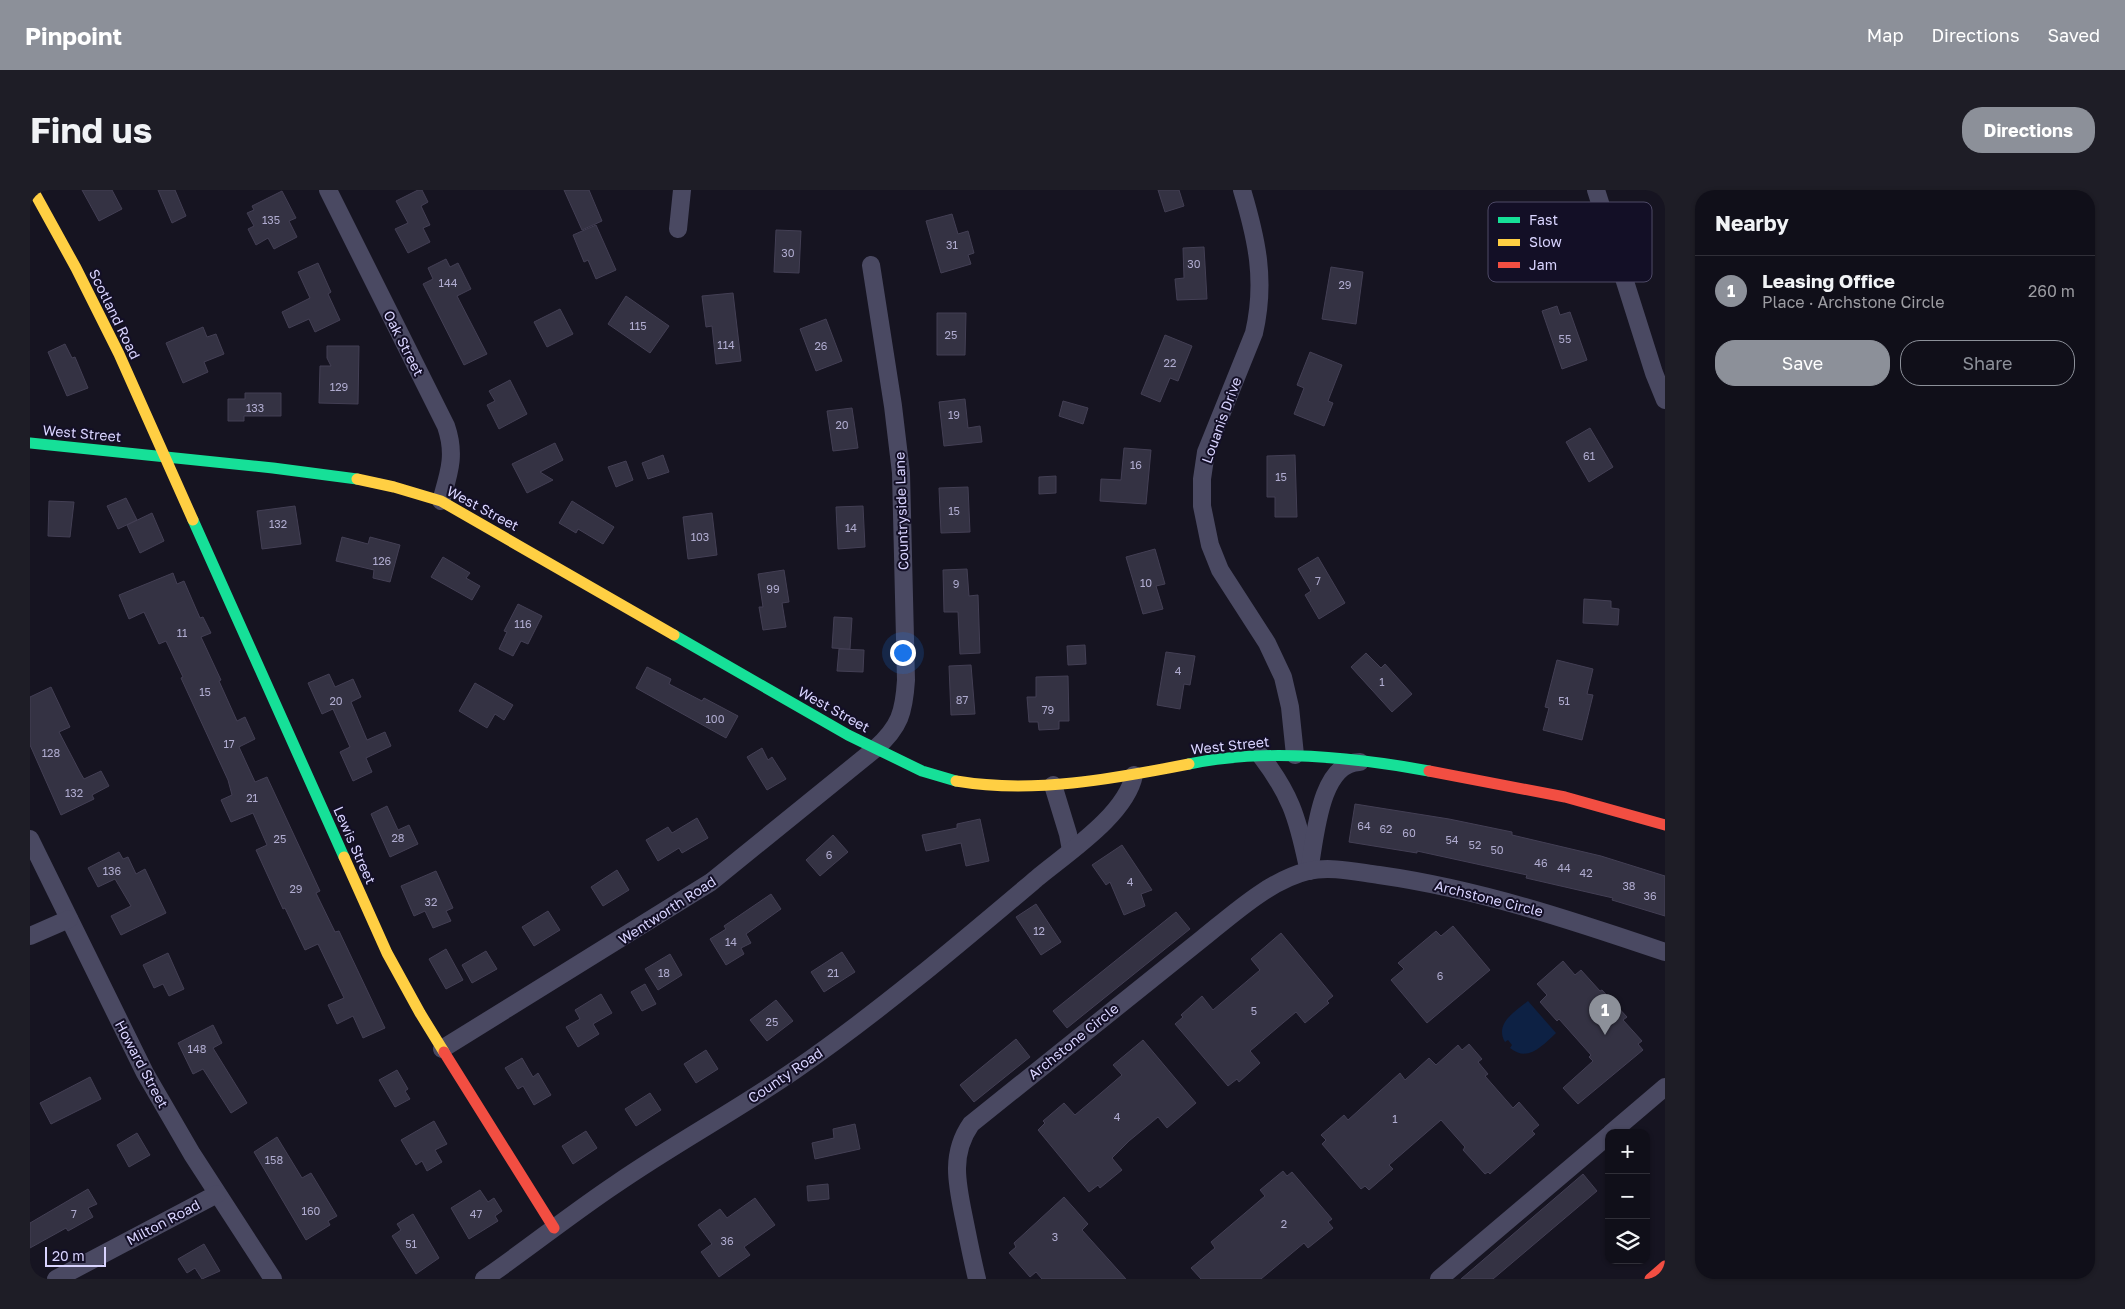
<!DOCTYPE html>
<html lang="en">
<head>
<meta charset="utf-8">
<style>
	body { margin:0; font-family:"Golos Text",sans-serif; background:#1e1d26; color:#f1f3f6 }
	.controls { position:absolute; right:15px; bottom:15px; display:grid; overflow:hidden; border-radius:10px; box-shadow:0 1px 4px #0004 }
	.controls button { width:45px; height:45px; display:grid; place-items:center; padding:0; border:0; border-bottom:1px solid #302f38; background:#100f19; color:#f1f3f6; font:25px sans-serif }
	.scale { position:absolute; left:15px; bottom:12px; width:61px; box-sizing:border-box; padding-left:5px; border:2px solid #d9d4ff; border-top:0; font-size:14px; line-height:18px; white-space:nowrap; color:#d9d4ff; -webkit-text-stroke:4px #130f26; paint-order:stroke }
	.you { position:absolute; left:872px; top:462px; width:18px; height:18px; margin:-12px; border:4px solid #fff; border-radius:50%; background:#1a73e8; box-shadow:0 0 0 8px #1a73e833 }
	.badge { display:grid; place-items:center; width:32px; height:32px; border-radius:50%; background:#8c9099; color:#fff; font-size:16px; font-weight:700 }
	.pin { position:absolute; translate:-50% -41px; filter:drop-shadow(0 1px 2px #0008) }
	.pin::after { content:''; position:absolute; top:26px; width:18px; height:15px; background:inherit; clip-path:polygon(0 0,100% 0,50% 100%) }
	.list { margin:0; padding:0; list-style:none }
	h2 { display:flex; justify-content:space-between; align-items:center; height:65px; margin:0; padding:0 20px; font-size:21px }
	h2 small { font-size:16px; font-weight:400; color:#9c9ca2 }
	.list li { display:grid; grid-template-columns:32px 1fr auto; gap:15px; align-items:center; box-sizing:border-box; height:70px; padding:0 20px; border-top:1px solid #302f38 }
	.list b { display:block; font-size:19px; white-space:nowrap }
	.list p { margin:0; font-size:16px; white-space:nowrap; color:#9c9ca2 }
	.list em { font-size:16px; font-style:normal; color:#9c9ca2 }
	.actions { display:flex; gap:10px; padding:15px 20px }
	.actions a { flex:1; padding:11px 0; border:1px solid #8c9099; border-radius:20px; text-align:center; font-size:18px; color:#8c9099 }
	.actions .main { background:#8c9099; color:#fff }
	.icon { flex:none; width:28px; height:28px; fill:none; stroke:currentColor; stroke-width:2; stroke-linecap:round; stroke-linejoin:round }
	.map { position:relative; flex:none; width:1635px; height:1089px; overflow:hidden; border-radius:20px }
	header { display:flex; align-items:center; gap:30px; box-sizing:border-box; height:70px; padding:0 25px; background:#8c9099; color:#fff }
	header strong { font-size:24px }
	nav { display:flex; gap:28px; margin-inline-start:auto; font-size:18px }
	.intro { display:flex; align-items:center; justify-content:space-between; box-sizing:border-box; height:120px; padding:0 30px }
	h1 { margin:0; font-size:35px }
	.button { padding:12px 22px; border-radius:20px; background:#8c9099; color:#fff; font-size:18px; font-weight:700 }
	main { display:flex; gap:30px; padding:0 30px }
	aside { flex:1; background:#100f19; border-radius:20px; box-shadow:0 1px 4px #0004 }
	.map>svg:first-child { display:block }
	.water { fill:#0d2144 }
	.building { fill:#343243; stroke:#433f54 }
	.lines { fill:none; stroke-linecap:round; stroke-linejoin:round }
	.street { stroke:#4a4962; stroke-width:18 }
	.fast { stroke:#16e098; stroke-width:11 }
	.slow { stroke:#ffcf43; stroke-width:11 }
	.jam { stroke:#f24e42; stroke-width:11 }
	.labels { text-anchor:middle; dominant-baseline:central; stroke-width:4; stroke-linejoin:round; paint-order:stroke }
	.number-label { font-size:11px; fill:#b0acd0 }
	.street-label { font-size:14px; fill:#d9d4ff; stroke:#130f26 }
	.key { fill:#130f26; stroke:#4e4a67; stroke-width:1 }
	.key-label { font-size:14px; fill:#d9d4ff }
</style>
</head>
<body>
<header>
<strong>Pinpoint</strong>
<nav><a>Map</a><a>Directions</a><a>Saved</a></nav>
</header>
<div class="intro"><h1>Find us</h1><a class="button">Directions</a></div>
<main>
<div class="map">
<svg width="1635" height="1089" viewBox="0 0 1635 1089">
	<rect width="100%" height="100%" fill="#161421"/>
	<path class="water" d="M1498,811l28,32c-13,12 -28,30 -46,15l2,-3 -4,-5 -3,2c-11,-19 11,-31 23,-41z"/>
	<g class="building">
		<path d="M52,0h30l10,19 -23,12z"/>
		<path d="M128,0h17l11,26 -14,7z"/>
		<path d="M388,0h4l6,12 -7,4 9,19 -7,3 7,14 -22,11 -13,-24 13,-6 -12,-22z"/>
		<path d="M534,0h25l13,31 -20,9z"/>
		<path d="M1128,0h21l5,16 -19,6z"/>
		<path d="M252,1l14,27 -7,3 8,16 -23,12 -6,-11 -12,7 -8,-16 6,-3 -7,-13 7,-3 -2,-4z"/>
		<path d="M922,24l6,20 10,-3 6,22 -6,2 3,9 -30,9 -15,-52z"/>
		<path d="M566,35l20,45 -20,9 -8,-19 -4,2 -11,-27z"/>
		<path d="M746,40l25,1 -2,42 -25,-1z"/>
		<path d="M1174,57l3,52 -30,1 -2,-21 9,-1 -1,-30z"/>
		<path d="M416,69l4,8 8,-4 13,26 -14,7 30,58 -23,11 -41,-81 10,-5 -5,-11z"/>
		<path d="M288,73l13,29 -3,2 12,26 -25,12 -6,-13 -20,9 -7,-16 28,-14 -12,-26z"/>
		<path d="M1301,77l32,5 -7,52 -34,-5z"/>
		<path d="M703,103l8,68 -25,3 -4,-38 -6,1 -4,-31z"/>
		<path d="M596,106l43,30 -19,27 -42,-29z"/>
		<path d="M1527,116l3,9 10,-3 17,48 -25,9 -20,-58z"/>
		<path d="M530,119l13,25 -26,13 -13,-25z"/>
		<path d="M907,123h29l-1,42h-28z"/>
		<path d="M796,129l16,42 -26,10 -16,-42z"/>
		<path d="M173,137l4,10 9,-3 8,20 -20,8 4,10 -25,11 -17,-40z"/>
		<path d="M1135,145l27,11 -14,35 -8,-3 -10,24 -19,-8z"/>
		<path d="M35,154l7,14 3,-1 13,31 -21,8 -19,-44z"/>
		<path d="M297,156h32l-1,58 -39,-1 1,-37h11l-4,-8z"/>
		<path d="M1280,162l32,13 -14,36 5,2 -9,23 -30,-12 10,-26 -7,-3z"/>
		<path d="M480,190l17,34 -28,15 -12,-24 8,-4 -6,-10z"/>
		<path d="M215,203h36v23h-37v5h-16v-22h17z"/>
		<path d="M935,209l3,29 12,-2 2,16 -38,4 -5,-44z"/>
		<path d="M1033,211l25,7 -5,16 -24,-8z"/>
		<path d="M822,218l6,40 -25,3 -6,-40z"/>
		<path d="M1560,238l23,39 -24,15 -23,-40z"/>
		<path d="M525,253l8,17 -23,12 13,8 -26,13 -15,-29z"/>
		<path d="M1094,258l27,2 -5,54 -46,-3 1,-22 20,1z"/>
		<path d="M633,265l6,17 -21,7 -6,-16z"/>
		<path d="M1265,265l2,62h-22v-20h-8v-41z"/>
		<path d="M596,271l7,19 -17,7 -8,-20z"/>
		<path d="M1026,286v17l-17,1v-17z"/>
		<path d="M938,297l2,45 -29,1 -2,-45z"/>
		<path d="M96,308l11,22 -19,9 -11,-23z"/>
		<path d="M19,311l25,1 -4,35 -22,-1z"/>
		<path d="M542,311l42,26 -11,17 -25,-15 -2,4 -17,-10z"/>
		<path d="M265,316l6,38 -39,5 -5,-38z"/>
		<path d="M833,316l2,41 -27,2 -2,-42z"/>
		<path d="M122,323l12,28 -24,12 -13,-28z"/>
		<path d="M682,323l5,42 -29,4 -5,-42z"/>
		<path d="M312,347l26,7 2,-7 30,8 -10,37 -17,-4 1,-8 -38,-9z"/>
		<path d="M1125,359l10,35 -9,2 7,23 -20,5 -17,-57z"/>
		<path d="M413,367l27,16 -4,5 14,8 -8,14 -41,-23z"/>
		<path d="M1288,367l27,46 -26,16 -14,-24 6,-4 -13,-22z"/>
		<path d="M937,379l2,27 9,-1 2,58 -20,1 -2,-42h-14l-1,-42z"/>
		<path d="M754,380l5,32 -7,1 4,24 -23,3 -4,-23h4l-5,-33z"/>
		<path d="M143,383l4,11 7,-3 16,37 3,-1 8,16 -10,4 20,43 -2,1 18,40 8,-4 10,22 -16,8 16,35 12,-5 53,114 -4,2 19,39 4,-1 46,97 -22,10 -10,-22 -16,8 -9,-19 16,-7 -26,-54 -13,6 -20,-42 -2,1 -27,-59 11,-5 -14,-32 -22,9 -10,-22 11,-5 -4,-15 -47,-102 2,-1 -17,-36 -7,3 -15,-32 -15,7 -10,-24z"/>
		<path d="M1554,409l27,2v7l8,1 -1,16 -35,-2z"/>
		<path d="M488,414l24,12 -14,28 -7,-3 -8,15 -14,-7 8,-17 -3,-1z"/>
		<path d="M804,427l18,1 -2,31 -18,-1z"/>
		<path d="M1055,455l1,19 -18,1 -1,-19z"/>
		<path d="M809,459l25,1 -1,22 -26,-1z"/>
		<path d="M1136,462l29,4 -5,29 -6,-1 -4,25 -23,-4z"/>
		<path d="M1336,463l15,15 4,-4 27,30 -20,18 -41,-45z"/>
		<path d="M1527,470l36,9 -6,25 6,1 -11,45 -39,-10 6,-22 -4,-1z"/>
		<path d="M941,475l4,49 -24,1 -2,-49z"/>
		<path d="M617,477l24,12 -2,5 33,17 2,-3 34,18 -12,22 -90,-50z"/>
		<path d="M299,484l6,13 18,-8 8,18 -10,5 16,38 18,-8 6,14 -25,12 6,14 -19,9 -13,-29 10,-5 -17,-38 -11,5 -14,-31z"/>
		<path d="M1038,486l1,45h-10v8l-20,1 -1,-8h-9l-2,-25h9v-20z"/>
		<path d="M445,493l38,22 -9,15 -9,-6 -8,14 -28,-17z"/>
		<path d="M21,497l19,40 -11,5 22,42 3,5 17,-8 8,15 -17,9 2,4 -33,16 -31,-70v-48z"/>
		<path d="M732,558l6,12 4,-3 14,22 -19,11 -20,-33z"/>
		<path d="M1325,614l94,15 63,13v3l89,21 64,20v40l-53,-16 1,-2 -87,-20 1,-3 -110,-24v2l-68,-11z"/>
		<path d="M357,616l11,24 11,-5 9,19 -28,13 -19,-43z"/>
		<path d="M667,628l11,20 -26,15 -3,-5 -21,13 -12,-21 22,-13 4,6z"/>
		<path d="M950,629l9,42 -23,5 -5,-23 -35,8 -4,-16 35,-7v-4z"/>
		<path d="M803,645l15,17 -28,24 -14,-16z"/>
		<path d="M1092,655l30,45 -11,4 4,12 -21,9 -14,-33 -4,3 -14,-20z"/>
		<path d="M89,662l4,7 5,-2 8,17 9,-5 21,44 -45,22 -10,-19 20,-10 -16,-27 -17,8 -10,-19z"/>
		<path d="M587,680l12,20 -26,16 -12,-19z"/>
		<path d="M406,681l17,37 -7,3 5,10 -18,7 -8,-17 -11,5 -13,-30z"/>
		<path d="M741,704l10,15 -35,25 5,9 -10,5 3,6 -18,11 -16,-26 16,-10 -2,-3z"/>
		<path d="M1006,714l25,38 -20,13 -25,-38z"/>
		<path d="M518,721l12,19 -26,16 -12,-19z"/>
		<path d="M1146,722l14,17 -123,99 -14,-17z"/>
		<path d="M1423,736l37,44 -63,53 -36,-43 13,-11 -6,-6 38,-32 5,5z"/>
		<path d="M1251,743l52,63 -6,5 2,2 -24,20 -9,-11 -19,16 -27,23 10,12 -21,19 -2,-3 -9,7 -53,-62 8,-7 -2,-2 21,-19 11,14 47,-40 -9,-11z"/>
		<path d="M416,759l17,31 -17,9 -17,-30z"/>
		<path d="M456,761l11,18 -25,14 -10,-18z"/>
		<path d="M812,762l13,20 -31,20 -13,-20z"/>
		<path d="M138,763l16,36 -15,7 -6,-12 -9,4 -11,-23z"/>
		<path d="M640,764l12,21 -24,15 -13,-21z"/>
		<path d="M1533,771l12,14 6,-5 19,21 2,-1 25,27 -4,3 19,21 -4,3 5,6 -65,54 -15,-16 30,-27 -4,-4 2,-2 -32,-36 -2,2 -17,-19 7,-7 -10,-11z"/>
		<path d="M615,794l11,20 -14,7 -11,-19z"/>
		<path d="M571,804l11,19 -19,11 6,10 -21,13 -12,-20 14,-8 -5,-9z"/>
		<path d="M746,810l17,21 -26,20 -17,-21z"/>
		<path d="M183,835l9,18 -9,5 34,55 -16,10 -28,-44 -10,5 -15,-31z"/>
		<path d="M986,849l14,18 -56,45 -14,-17z"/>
		<path d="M1113,850l53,63 -29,25 -9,-11 -29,24 -17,17 10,12 -22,18 -2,-3 -9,7 -51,-62 7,-7 -2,-2 21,-18 11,12 19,-16 28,-24 -9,-10z"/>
		<path d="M1439,854l13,15 -4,3 10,12 -3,2 28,32 6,-6 20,23 -7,6 3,3 -45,40 -2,-2 -3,2 -22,-24 2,-3 -24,-27 -52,45 4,4 -24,21 -4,-4 -4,3 -39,-45 4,-4 -5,-5 23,-20 4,5 52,-47 5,7 24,-22 7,7 22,-20 4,5z"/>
		<path d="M676,860l12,19 -22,14 -12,-19z"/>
		<path d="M492,868l11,19 5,-4 13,22 -17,10 -11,-19 -5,3 -13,-21z"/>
		<path d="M367,880l11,19 -3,2 5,8 -15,8 -16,-27z"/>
		<path d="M60,887l11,22 -50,25 -11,-21z"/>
		<path d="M620,903l11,17 -25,16 -11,-17z"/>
		<path d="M404,931l13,23 -12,6 7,12 -15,9 -5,-10 -6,4 -15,-25z"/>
		<path d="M825,934l5,25 -45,10 -3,-16 22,-5 -1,-9z"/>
		<path d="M556,941l11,17 -24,16 -11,-18z"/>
		<path d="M107,943l13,22 -21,12 -12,-22z"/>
		<path d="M247,947l25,41 9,-5 26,43 -9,5 2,4 -24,15 -52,-88z"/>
		<path d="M1253,981l4,5 5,-4 40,47 -4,3 5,6 -25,20 -4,-5 -43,36h-60l-10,-11 24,-20 -4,-6 54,-46 -5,-6z"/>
		<path d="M1553,984l14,17 -104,88h-32z"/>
		<path d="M798,994l1,15 -21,2 -1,-15z"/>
		<path d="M58,999l9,15 -9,4 5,9 -25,14 -2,-3 -36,20v-25z"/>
		<path d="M450,1000l8,12 6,-4 8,13 -7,5 3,5 -29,18 -18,-31z"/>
		<path d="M1034,1007l24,27 -6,6 44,49h-84l-6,-7 -6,5 -21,-24 7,-6 -2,-4z"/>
		<path d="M725,1008l20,27 -31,22 6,8 -31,22 -18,-25 11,-8 -14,-19 22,-16 7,9z"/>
		<path d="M383,1024l26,44 -23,16 -24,-38 9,-6 -4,-6z"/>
		<path d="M174,1054l16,27 -18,8 -7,-11 -8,5 -9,-14z"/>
	</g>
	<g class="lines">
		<g class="street">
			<path d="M298,0l118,236c10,29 3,47 -5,75"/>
			<path d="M1212,0c15,50 24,91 12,143l-48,119 -4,27v27l8,39 10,25 47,73 16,34 7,30 5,48"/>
			<path d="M1566,0l58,183 11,27"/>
			<path d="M648,39l4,-39"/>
			<path d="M1231,566c29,38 36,60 46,107"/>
			<path d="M1023,595l15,49 3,16"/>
			<path d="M0,649l115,234 47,81 81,125"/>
			<path d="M1279,681c6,-30 10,-109 51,-109"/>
			<path d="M0,746l39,-17"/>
			<path d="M412,859l269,-167 164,-133c25,-22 29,-37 31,-69l-5,-207 -8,-67 -22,-141"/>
			<path d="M1581,943l54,-46"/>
			<path d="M26,1089l161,-85"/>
			<path d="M454,1089c45,-31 87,-65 132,-95 58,-40 121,-74 179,-114 84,-58 163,-125 241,-191 31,-26 90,-64 98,-104"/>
			<path d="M947,1089c-5,-20 -9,-41 -13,-61 -7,-34 -14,-64 7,-94l232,-186c30,-24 67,-58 105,-67 23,-5 48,1 71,4 99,14 192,45 286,77"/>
			<path d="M1409,1089l170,-144"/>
		</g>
		<g class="fast">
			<path d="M0,253l243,25 84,11"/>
			<path d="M163,330l151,337"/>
			<path d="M644,445l174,100 74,36 34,10"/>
			<path d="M1159,574c76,-16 164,-7 240,7"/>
		</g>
		<g class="slow">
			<path d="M3,0l43,78 43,86 74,166"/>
			<path d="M327,289l37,8 47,14 233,134"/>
			<path d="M926,591c77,13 156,-2 233,-17"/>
			<path d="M314,667l43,96 33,60 24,39"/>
		</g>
		<g class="jam">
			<path d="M1399,581l136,26 100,28"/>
			<path d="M414,862l110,176"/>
			<path d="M1620,1089l15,-13"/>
		</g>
	</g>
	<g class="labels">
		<g class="number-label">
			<text x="241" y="29">135</text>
			<text x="922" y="54">31</text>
			<text x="758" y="62">30</text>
			<text x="1164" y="73">30</text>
			<text x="418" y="92">144</text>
			<text x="1315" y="94">29</text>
			<text x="608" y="135">115</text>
			<text x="921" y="144">25</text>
			<text x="1535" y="148">55</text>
			<text x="696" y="154">114</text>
			<text x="791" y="155">26</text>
			<text x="1140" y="172">22</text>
			<text x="309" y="196">129</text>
			<text x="225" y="217">133</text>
			<text x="924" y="224">19</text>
			<text x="812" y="234">20</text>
			<text x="1559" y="265">61</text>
			<text x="1106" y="274">16</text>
			<text x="1251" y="286">15</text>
			<text x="924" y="320">15</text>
			<text x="248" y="333">132</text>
			<text x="821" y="337">14</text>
			<text x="670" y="346">103</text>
			<text x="352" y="370">126</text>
			<text x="1288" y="390">7</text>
			<text x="1116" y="392">10</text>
			<text x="926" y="393">9</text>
			<text x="743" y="398">99</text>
			<text x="493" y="433">116</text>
			<text x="152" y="442">11</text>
			<text x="1148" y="480">4</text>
			<text x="1352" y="491">1</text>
			<text x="175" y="501">15</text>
			<text x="932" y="509">87</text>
			<text x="306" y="510">20</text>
			<text x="1534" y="510">51</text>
			<text x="1018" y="519">79</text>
			<text x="685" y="528">100</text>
			<text x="199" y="553">17</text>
			<text x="21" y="562">128</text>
			<text x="44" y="602">132</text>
			<text x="222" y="607">21</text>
			<text x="1334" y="635">64</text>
			<text x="1356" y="638">62</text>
			<text x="1379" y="642">60</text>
			<text x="368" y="647">28</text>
			<text x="250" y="648">25</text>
			<text x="1422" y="649">54</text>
			<text x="1445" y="654">52</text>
			<text x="1467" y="659">50</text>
			<text x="799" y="664">6</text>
			<text x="1511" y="672">46</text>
			<text x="1534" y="677">44</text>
			<text x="82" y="680">136</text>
			<text x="1556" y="682">42</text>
			<text x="1100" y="691">4</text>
			<text x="1599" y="695">38</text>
			<text x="266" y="698">29</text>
			<text x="1620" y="705">36</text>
			<text x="401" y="711">32</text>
			<text x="1009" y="740">12</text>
			<text x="701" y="751">14</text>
			<text x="634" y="782">18</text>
			<text x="803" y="782">21</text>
			<text x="1410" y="785">6</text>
			<text x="1224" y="820">5</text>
			<text x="742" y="831">25</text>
			<text x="167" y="858">148</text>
			<text x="1087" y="926">4</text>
			<text x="1365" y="928">1</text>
			<text x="244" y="969">158</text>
			<text x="281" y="1020">160</text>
			<text x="44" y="1023">7</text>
			<text x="446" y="1023">47</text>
			<text x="1254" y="1033">2</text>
			<text x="1025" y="1046">3</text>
			<text x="697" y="1050">36</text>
			<text x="381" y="1053">51</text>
		</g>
		<g class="street-label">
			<text transform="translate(85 124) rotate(64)">Scotland Road</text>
			<text transform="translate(374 153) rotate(63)">Oak Street</text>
			<text transform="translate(1191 230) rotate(-70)">Louanis Drive</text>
			<text transform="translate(52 243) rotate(5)">West Street</text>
			<text transform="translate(453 318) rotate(28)">West Street</text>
			<text transform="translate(871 321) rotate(-92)">Countryside Lane</text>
			<text transform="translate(804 519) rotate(29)">West Street</text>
			<text transform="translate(1200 555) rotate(-6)">West Street</text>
			<text transform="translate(325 655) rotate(66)">Lewis Street</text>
			<text transform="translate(1459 708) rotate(14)">Archstone Circle</text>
			<text transform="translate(637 720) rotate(-33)">Wentworth Road</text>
			<text transform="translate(1043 851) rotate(-39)">Archstone Circle</text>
			<text transform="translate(112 874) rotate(62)">Howard Street</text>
			<text transform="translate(755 885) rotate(-34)">County Road</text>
			<text transform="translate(133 1032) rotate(-28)">Milton Road</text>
		</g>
	</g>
	<rect x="1458" y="12" width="164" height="80" rx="8" class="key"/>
	<rect x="1468" y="27" width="22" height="6" fill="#16e098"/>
	<rect x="1468" y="49" width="22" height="7" fill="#ffcf43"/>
	<rect x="1468" y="72" width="22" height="6" fill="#f24e42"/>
	<g class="key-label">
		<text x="1499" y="35">Fast</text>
		<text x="1499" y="57">Slow</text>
		<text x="1499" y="80">Jam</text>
	</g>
</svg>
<div class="controls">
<button>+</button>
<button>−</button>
<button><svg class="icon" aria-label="layers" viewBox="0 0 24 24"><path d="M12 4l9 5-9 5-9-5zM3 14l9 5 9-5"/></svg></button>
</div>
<div class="scale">20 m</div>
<div class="you"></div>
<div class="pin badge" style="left:1575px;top:845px">1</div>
</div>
<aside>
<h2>Nearby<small></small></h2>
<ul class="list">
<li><span class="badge">1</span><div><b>Leasing Office</b><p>Place · Archstone Circle</p></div><em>260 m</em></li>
</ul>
<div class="actions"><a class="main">Save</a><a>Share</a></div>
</aside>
</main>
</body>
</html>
